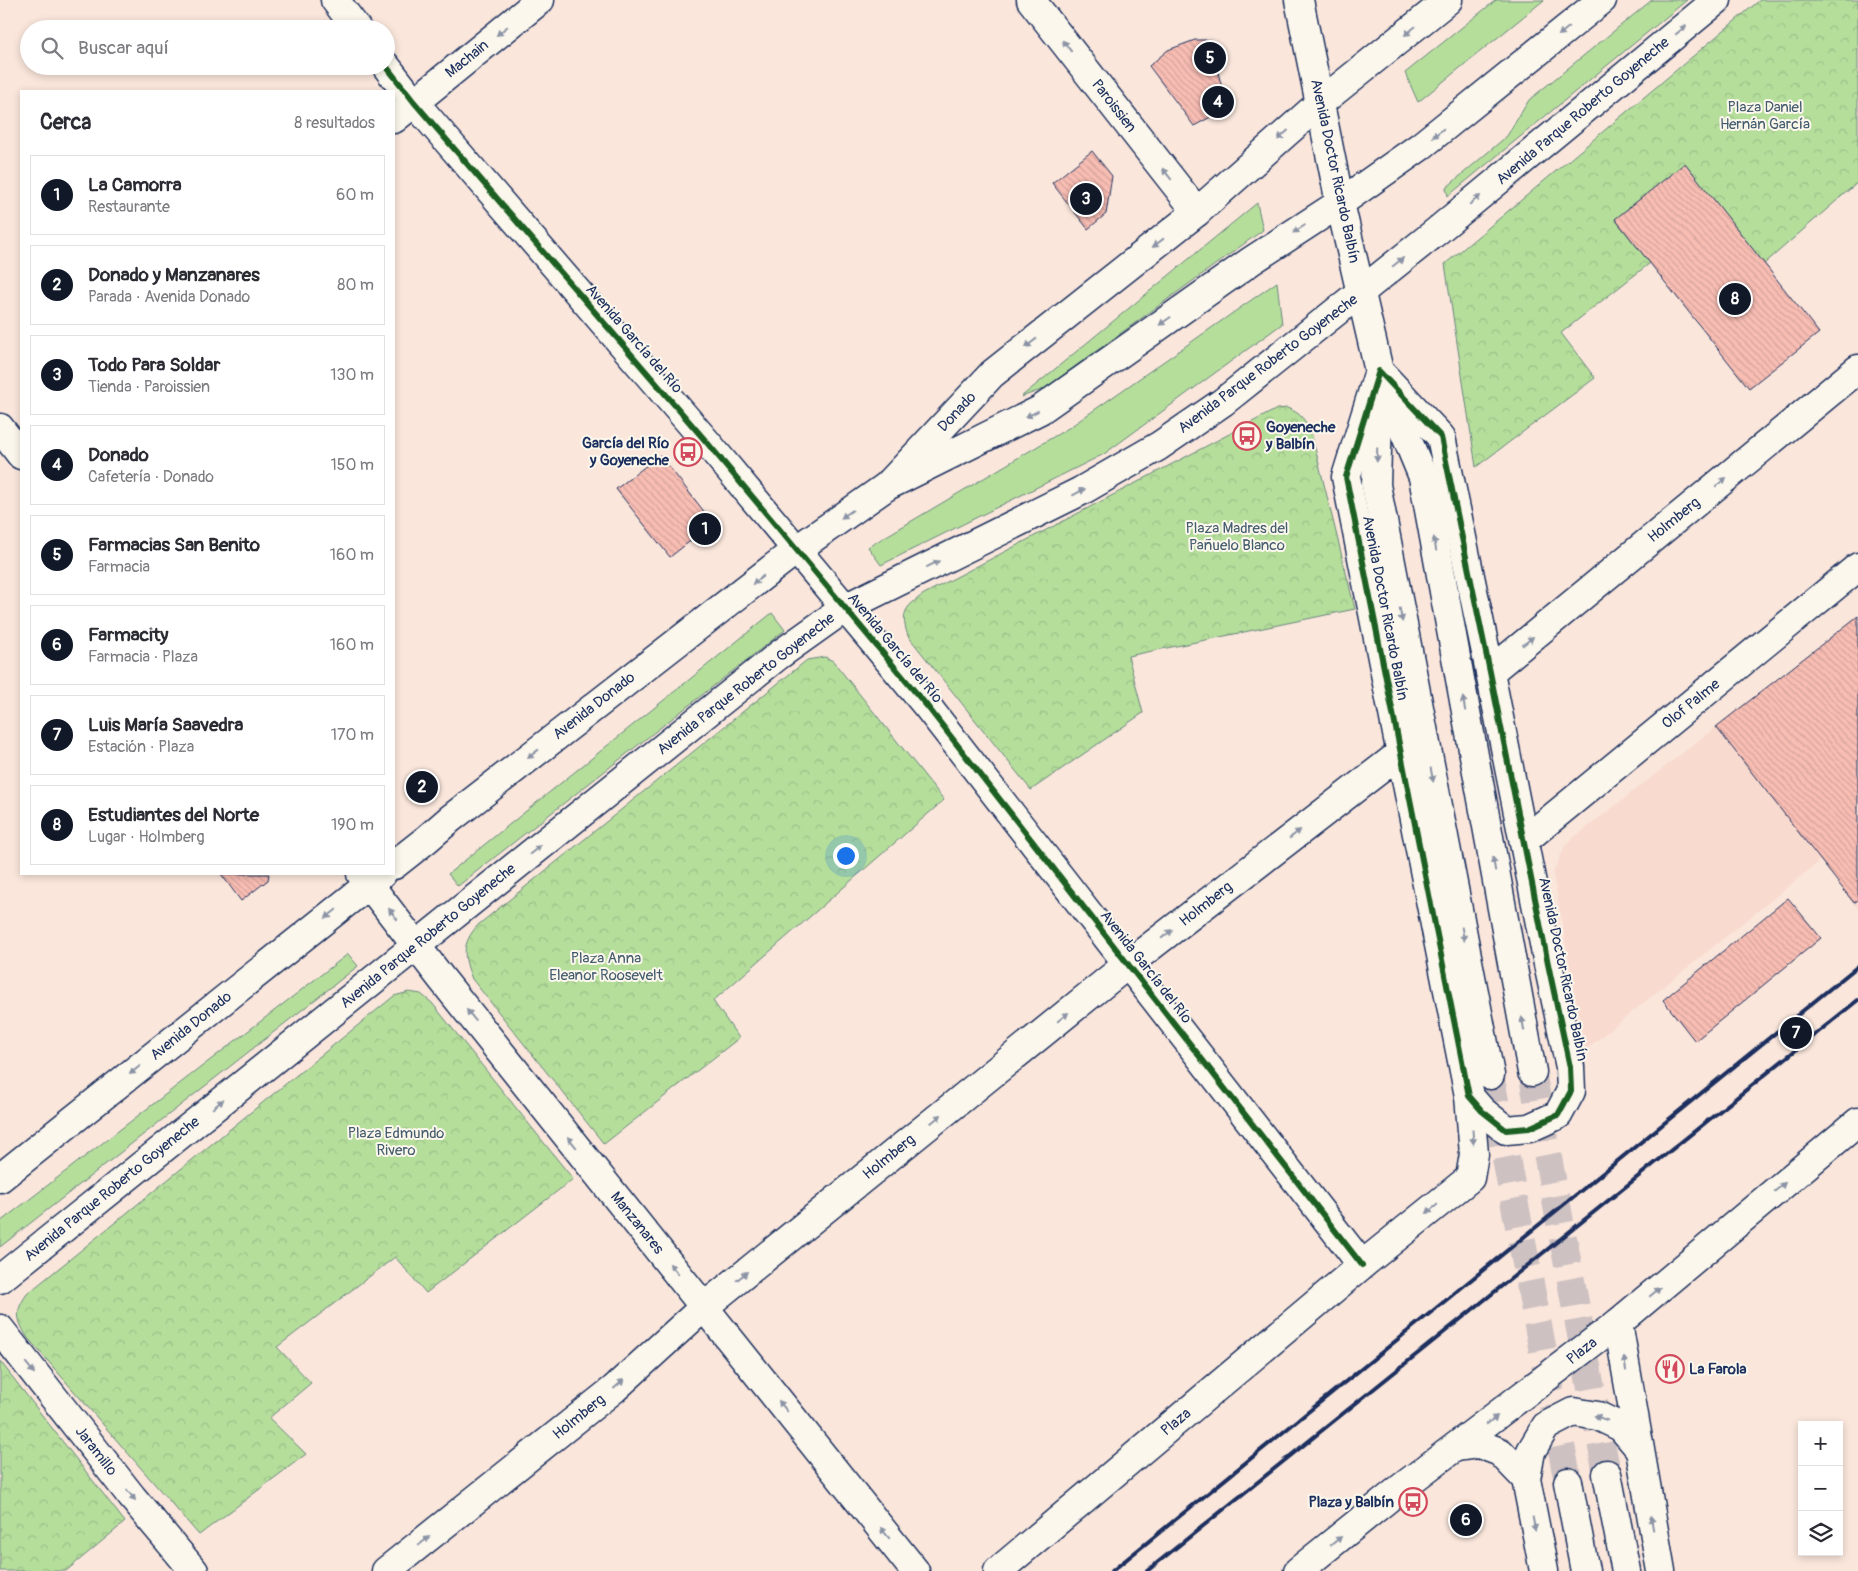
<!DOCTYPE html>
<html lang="es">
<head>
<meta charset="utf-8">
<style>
	body { margin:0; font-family:Pangolin,sans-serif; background:#f7f7f7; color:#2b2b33 }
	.controls { position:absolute; right:15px; bottom:15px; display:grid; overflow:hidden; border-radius:0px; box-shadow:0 2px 8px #0003 }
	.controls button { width:45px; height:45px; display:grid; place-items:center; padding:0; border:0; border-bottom:1px solid #e1e1e2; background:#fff; color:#2b2b33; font:25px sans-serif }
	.you { position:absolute; left:845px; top:855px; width:18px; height:18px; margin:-12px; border:4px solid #fff; border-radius:50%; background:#1a73e8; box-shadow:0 0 0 8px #1a73e833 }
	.badge { display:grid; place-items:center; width:32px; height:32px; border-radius:50%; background:#111827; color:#fff; font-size:16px; font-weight:700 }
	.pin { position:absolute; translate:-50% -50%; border:2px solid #fff; box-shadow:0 1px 5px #0006 }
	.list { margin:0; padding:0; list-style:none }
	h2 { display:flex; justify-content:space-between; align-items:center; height:65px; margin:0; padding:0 20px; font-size:21px }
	h2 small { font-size:16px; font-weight:400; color:#7c7c81 }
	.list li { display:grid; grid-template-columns:32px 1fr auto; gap:15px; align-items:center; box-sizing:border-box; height:80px; margin:0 10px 10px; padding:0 10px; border:1px solid #e1e1e2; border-radius:0px }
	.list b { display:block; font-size:19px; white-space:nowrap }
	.list p { margin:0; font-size:16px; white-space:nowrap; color:#7c7c81 }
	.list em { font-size:16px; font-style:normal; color:#7c7c81 }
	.icon { flex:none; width:28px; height:28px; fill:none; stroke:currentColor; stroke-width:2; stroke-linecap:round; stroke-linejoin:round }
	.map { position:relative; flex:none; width:1858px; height:1571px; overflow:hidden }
	.search { position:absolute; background:#fff; box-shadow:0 2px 8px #0003; left:20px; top:20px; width:375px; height:55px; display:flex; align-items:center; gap:12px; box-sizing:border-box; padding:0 18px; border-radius:28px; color:#7c7c81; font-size:19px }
	.panel { position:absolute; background:#fff; box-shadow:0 2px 8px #0003; left:20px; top:90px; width:375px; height:785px; border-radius:0px }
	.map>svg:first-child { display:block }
	.built { fill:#f9dacf }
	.grass { fill:#b5de9b; stroke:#68867c }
	.park { fill:url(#park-crowns); stroke:#68867c }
	.building { fill:url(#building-back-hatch); stroke:#1b2f5e }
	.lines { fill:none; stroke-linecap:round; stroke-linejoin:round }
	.secondary-tunnel { stroke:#cdc1c2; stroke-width:28; stroke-dasharray:28 14; stroke-linecap:butt }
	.street-casing { stroke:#1b2f5e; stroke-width:31 }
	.secondary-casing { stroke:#1b2f5e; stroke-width:31 }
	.street { stroke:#fbf7ec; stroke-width:28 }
	.secondary { stroke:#fbf7ec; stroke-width:28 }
	.rail { stroke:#1b2f5e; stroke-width:4 }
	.cycleway-casing { stroke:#fbf7ec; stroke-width:9 }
	.cycleway { stroke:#1b5e20; stroke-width:6 }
	.oneway { fill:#8b93a5 }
	.labels { text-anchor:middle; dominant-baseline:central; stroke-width:4; stroke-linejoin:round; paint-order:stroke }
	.street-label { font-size:15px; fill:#1b2f5e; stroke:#fbf7ec }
	.park-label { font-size:15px; fill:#425b6d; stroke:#fbf7ec }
	.poi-label { font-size:15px; font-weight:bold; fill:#1b2f5e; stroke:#fbf7ec; text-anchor:start }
</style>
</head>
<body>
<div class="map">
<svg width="1858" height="1571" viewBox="0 0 1858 1571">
	<defs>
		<pattern id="park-crowns" width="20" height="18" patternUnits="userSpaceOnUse" patternTransform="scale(1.25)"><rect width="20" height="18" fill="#b5de9b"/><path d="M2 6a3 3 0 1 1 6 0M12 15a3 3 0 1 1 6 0" fill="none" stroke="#9bbf88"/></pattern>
		<pattern id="building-back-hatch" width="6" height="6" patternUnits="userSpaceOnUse" patternTransform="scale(1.25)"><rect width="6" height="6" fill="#f8bdb3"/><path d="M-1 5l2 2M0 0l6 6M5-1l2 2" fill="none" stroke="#d4a39c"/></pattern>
	</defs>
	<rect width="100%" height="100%" fill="#fae6db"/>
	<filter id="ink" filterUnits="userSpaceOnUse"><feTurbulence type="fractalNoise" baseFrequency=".02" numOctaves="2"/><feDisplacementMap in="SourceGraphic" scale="10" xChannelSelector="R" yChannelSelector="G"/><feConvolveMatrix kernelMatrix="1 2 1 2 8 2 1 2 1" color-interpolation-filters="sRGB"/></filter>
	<g filter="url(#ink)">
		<path class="built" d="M1858,616v293l-37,-49 -236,190 -32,-177 13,-29z"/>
		<g class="grass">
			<path d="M1496,0h48l-126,102 -13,-29z"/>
			<path d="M1652,0h35l-239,196 -2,-8 61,-52 22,-36z"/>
			<path d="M1257,203l6,27 -219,159 -23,8z"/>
			<path d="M1277,282l5,42 -178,130 -223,111 -13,-18 202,-120z"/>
			<path d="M772,613l13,17 -327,256 -10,-12z"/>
			<path d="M348,954l10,12 -358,281v-25z"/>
		</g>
		<g class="park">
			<path d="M1760,0h98v182l-94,82 -149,-45 35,44 -89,70 34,45 -119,89 -31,-203z"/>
			<path d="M1287,408c14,5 18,12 24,24l44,177 -227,47 15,57 -112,77 -123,-154c-8,-23 -3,-29 16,-42l353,-185z"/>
			<path d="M825,657l8,4 111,139 -231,201 26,37 -135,106 -132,-165c-9,-23 -11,-35 6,-54l329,-265z"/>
			<path d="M409,992l12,2 11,9 141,176 -147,114 -31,-36 -118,90 34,36 -42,35 37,36 -107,81 -172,-198c-11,-19 -12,-26 0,-43l367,-298z"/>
			<path d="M0,1361l125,161 -59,49h-66z"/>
		</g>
		<g class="building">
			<path d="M1195,40h15l17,68 -33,18 -45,-60 19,-16z"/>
			<path d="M1092,151l20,25 -6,38 -18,15 -36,-46z"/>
			<path d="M1685,163l134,170 -70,55 -134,-169z"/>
			<path d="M660,455l53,68 -43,34 -54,-68z"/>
			<path d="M1858,616v284l-4,3 -138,-176z"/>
			<path d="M221,874h48l-1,6 -27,21z"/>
			<path d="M1788,898l33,40 -126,103 -32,-41z"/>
		</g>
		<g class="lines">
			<g class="secondary-tunnel">
				<path d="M1532,1072l75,402"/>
				<path d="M1490,1075l78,407"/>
			</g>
			<defs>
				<g id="street">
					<path d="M335,0l22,29"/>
					<path d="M1031,0l166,212"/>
					<path d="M386,66l28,36 290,337 223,267 435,559"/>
					<path d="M394,119l146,-119"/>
					<path d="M1379,371l62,66 49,235 58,292 22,103 1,24 -13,24 -29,13 -23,2 -24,-19 -13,-15 -123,-619z"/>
					<path d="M0,428l21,27"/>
					<path d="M888,485l104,-111 205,-162 123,-109 128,-103"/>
					<path d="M1490,672l368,-303"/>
					<path d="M1524,841l334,-274"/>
					<path d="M361,874l80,104 474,593"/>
					<path d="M1618,1323l43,248"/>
					<path d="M0,1329l132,168 62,74"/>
					<path d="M1457,1447l22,-3 21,8 26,27"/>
					<path d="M386,1571l228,-182 90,-82 424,-343 273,-211"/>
					<path d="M998,1571l364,-306 108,-87 4,-24 -5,-58"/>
					<path d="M1298,1571l103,-83 217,-165 240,-201"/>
					<path d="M1544,1571l-18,-92 5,-28 15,-25 27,-14 25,4 23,11 17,20"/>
				</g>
				<g id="secondary">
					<path d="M1299,0l41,203 39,168 44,106 109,595"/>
					<path d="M1379,380l-3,105 114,590"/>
					<path d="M394,865l33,-26 23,-20 346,-269 91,-64 153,-76 211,-149 89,-58 81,-57 181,-146"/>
					<path d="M0,1178l382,-304"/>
					<path d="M0,1279l779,-624 66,-47 236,-117 78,-45 64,-44 214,-171 280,-231"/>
					<path d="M1607,1474l19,97"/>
					<path d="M1568,1482l17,89"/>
				</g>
			</defs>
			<use href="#street" class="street-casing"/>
			<use href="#secondary" class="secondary-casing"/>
			<use href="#street" class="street"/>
			<use href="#secondary" class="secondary"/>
			<g class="rail">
				<path d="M1112,1571l746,-605"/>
				<path d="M1147,1571l711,-571"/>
			</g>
			<defs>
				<g id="cycleway">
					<path d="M386,66l28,36 290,337 223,267 435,559"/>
					<path d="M1379,371l62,66 49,235 58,292 22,103 1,24 -13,24 -29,13 -23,2 -24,-19 -13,-15 -123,-619z"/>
				</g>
			</defs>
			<use href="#cycleway" class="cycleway-casing"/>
			<use href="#cycleway" class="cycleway"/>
		</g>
		<defs><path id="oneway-solid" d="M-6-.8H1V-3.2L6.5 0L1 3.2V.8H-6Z" transform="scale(1.25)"/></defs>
		<g class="oneway">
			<use href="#oneway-solid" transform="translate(1681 30) rotate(-40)"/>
			<use href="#oneway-solid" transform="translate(502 31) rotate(141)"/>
			<use href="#oneway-solid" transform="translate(1410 31) rotate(141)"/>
			<use href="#oneway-solid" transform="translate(1564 31) rotate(141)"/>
			<use href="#oneway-solid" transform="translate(1067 46) rotate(-128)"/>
			<use href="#oneway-solid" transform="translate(1438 133) rotate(142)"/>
			<use href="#oneway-solid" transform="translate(1283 135) rotate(138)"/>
			<use href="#oneway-solid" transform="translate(1167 174) rotate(-128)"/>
			<use href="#oneway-solid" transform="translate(1475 200) rotate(-39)"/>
			<use href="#oneway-solid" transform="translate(1299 229) rotate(147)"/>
			<use href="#oneway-solid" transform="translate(1158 243) rotate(142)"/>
			<use href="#oneway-solid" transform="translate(1398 262) rotate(-39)"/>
			<use href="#oneway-solid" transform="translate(1165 321) rotate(145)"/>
			<use href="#oneway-solid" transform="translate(1031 343) rotate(142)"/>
			<use href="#oneway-solid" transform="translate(1032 414) rotate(154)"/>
			<use href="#oneway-solid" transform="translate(1377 455) rotate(92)"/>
			<use href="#oneway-solid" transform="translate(1721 482) rotate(-39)"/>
			<use href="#oneway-solid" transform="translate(1079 492) rotate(-28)"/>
			<use href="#oneway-solid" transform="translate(847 514) rotate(145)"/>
			<use href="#oneway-solid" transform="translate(1435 544) rotate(-100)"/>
			<use href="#oneway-solid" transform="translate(933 564) rotate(-26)"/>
			<use href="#oneway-solid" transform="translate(758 580) rotate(142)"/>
			<use href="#oneway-solid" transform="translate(1401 615) rotate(79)"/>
			<use href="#oneway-solid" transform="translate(1528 641) rotate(-39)"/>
			<use href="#oneway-solid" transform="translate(1464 704) rotate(-100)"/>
			<use href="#oneway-solid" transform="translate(533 754) rotate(142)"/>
			<use href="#oneway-solid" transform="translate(1432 775) rotate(79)"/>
			<use href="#oneway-solid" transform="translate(1295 834) rotate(-38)"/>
			<use href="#oneway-solid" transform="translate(535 850) rotate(-39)"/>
			<use href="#oneway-solid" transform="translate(1494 864) rotate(-100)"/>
			<use href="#oneway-solid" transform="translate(331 914) rotate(141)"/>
			<use href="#oneway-solid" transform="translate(393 914) rotate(-128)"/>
			<use href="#oneway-solid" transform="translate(1167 934) rotate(-38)"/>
			<use href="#oneway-solid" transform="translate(1463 934) rotate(79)"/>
			<use href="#oneway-solid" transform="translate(471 1015) rotate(-129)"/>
			<use href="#oneway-solid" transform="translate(1063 1017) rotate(-39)"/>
			<use href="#oneway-solid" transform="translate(1523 1024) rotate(-100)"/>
			<use href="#oneway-solid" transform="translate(135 1070) rotate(141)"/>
			<use href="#oneway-solid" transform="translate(218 1104) rotate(-39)"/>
			<use href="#oneway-solid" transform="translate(936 1119) rotate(-39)"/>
			<use href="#oneway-solid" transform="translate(1473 1137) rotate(86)"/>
			<use href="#oneway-solid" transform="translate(572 1142) rotate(-129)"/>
			<use href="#oneway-solid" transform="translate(1780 1187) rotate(-40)"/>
			<use href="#oneway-solid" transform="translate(1432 1209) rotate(141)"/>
			<use href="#oneway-solid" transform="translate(674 1269) rotate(-129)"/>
			<use href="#oneway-solid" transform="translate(742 1276) rotate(-39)"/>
			<use href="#oneway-solid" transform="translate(1655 1292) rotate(-40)"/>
			<use href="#oneway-solid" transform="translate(1625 1364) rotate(-99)"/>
			<use href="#oneway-solid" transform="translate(30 1368) rotate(52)"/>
			<use href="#oneway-solid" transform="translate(619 1384) rotate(-42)"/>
			<use href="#oneway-solid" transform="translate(783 1406) rotate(-129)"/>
			<use href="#oneway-solid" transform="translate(1601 1418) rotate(-160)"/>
			<use href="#oneway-solid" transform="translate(1492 1420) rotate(-38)"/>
			<use href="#oneway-solid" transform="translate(131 1495) rotate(51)"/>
			<use href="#oneway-solid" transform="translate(1652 1523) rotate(-100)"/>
			<use href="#oneway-solid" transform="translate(1534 1524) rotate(79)"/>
			<use href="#oneway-solid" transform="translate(885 1533) rotate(-129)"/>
			<use href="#oneway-solid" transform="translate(424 1541) rotate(-39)"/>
			<use href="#oneway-solid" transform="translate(1336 1541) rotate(-39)"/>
		</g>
	</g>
	<defs>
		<symbol id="bus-ring" viewBox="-11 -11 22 22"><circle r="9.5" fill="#fbf7ec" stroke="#d1495b" stroke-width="1.5"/><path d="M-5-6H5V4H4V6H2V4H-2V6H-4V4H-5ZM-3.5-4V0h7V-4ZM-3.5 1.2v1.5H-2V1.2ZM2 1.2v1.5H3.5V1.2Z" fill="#d1495b"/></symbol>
		<symbol id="restaurant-ring" viewBox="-11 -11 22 22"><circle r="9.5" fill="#fbf7ec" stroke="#d1495b" stroke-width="1.5"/><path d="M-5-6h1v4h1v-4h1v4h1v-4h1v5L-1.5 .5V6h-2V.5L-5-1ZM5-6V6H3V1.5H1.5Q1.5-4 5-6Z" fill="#d1495b"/></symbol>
	</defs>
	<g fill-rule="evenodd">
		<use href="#bus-ring" x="1231" y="420" width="32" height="32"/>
		<use href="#bus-ring" x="672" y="436" width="32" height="32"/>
		<use href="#restaurant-ring" x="1654" y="1353" width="32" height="32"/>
		<use href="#bus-ring" x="1397" y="1486" width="32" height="32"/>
	</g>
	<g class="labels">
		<g class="street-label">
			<text transform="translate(467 59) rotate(-39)">Machain</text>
			<text transform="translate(1114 106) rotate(52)">Paroissien</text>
			<text transform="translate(1583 111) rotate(-40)">Avenida Parque Roberto Goyeneche</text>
			<text transform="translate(1335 171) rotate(78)">Avenida Doctor Ricardo Balbín</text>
			<text transform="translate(634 339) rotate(49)">Avenida García del Río</text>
			<text transform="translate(1268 364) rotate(-37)">Avenida Parque Roberto Goyeneche</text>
			<text transform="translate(957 412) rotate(-47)">Donado</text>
			<text transform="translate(1674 520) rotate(-39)">Holmberg</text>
			<text transform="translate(1385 608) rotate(79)">Avenida Doctor Ricardo Balbín</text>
			<text transform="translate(895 648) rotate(50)">Avenida García del Río</text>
			<text transform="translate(746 684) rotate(-38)">Avenida Parque Roberto Goyeneche</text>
			<text transform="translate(1691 704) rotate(-39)">Olof Palme</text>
			<text transform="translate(594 706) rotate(-38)">Avenida Donado</text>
			<text transform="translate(1206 904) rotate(-38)">Holmberg</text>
			<text transform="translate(428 936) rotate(-39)">Avenida Parque Roberto Goyeneche</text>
			<text transform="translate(1146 967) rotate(52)">Avenida García del Río</text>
			<text transform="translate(1563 969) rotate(78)">Avenida Doctor Ricardo Balbín</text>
			<text transform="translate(191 1026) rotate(-39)">Avenida Donado</text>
			<text transform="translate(889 1157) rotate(-39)">Holmberg</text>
			<text transform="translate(112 1189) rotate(-39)">Avenida Parque Roberto Goyeneche</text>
			<text transform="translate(637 1223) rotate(51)">Manzanares</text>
			<text transform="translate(1582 1351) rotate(-38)">Plaza</text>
			<text transform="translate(579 1417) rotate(-39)">Holmberg</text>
			<text transform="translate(1176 1422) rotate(-40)">Plaza</text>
			<text transform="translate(96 1451) rotate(52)">Jaramillo</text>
		</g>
		<g class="park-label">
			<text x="1765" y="107">Plaza Daniel<tspan x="1765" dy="17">Hernán García</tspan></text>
			<text x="1237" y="528">Plaza Madres del<tspan x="1237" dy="17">Pañuelo Blanco</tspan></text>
			<text x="606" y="958">Plaza Anna<tspan x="606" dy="17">Eleanor Roosevelt</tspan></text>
			<text x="396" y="1133">Plaza Edmundo<tspan x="396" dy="17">Rivero</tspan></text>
		</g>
		<g class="poi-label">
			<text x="1266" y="427">Goyeneche<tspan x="1266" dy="17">y Balbín</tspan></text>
			<text x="669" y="443" text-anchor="end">García del Río<tspan x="669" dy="17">y Goyeneche</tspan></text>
			<text x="1689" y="1369">La Farola</text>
			<text x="1394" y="1502" text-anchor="end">Plaza y Balbín</text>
		</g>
	</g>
</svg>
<div class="controls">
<button>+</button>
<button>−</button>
<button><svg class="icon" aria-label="layers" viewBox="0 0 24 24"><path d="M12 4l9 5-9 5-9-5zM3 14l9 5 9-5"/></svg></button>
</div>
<div class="you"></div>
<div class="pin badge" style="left:705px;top:529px">1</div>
<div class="pin badge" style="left:422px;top:787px">2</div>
<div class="pin badge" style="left:1086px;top:199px">3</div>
<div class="pin badge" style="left:1218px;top:102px">4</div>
<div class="pin badge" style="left:1210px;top:58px">5</div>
<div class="pin badge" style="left:1466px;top:1520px">6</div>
<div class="pin badge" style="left:1796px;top:1033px">7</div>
<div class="pin badge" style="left:1735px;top:299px">8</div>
<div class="search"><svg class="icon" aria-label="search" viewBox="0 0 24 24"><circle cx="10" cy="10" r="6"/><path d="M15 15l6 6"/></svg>Buscar aquí</div>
<section class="panel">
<h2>Cerca<small>8 resultados</small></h2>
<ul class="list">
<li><span class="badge">1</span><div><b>La Camorra</b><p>Restaurante</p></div><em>60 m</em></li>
<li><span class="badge">2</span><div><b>Donado y Manzanares</b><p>Parada · Avenida Donado</p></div><em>80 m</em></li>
<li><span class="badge">3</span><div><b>Todo Para Soldar</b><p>Tienda · Paroissien</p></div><em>130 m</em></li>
<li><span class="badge">4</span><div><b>Donado</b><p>Cafetería · Donado</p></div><em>150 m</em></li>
<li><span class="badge">5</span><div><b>Farmacias San Benito</b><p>Farmacia</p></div><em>160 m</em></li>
<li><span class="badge">6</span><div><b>Farmacity</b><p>Farmacia · Plaza</p></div><em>160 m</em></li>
<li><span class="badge">7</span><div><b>Luis María Saavedra</b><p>Estación · Plaza</p></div><em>170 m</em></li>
<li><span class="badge">8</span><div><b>Estudiantes del Norte</b><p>Lugar · Holmberg</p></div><em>190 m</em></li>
</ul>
</section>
</div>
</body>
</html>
